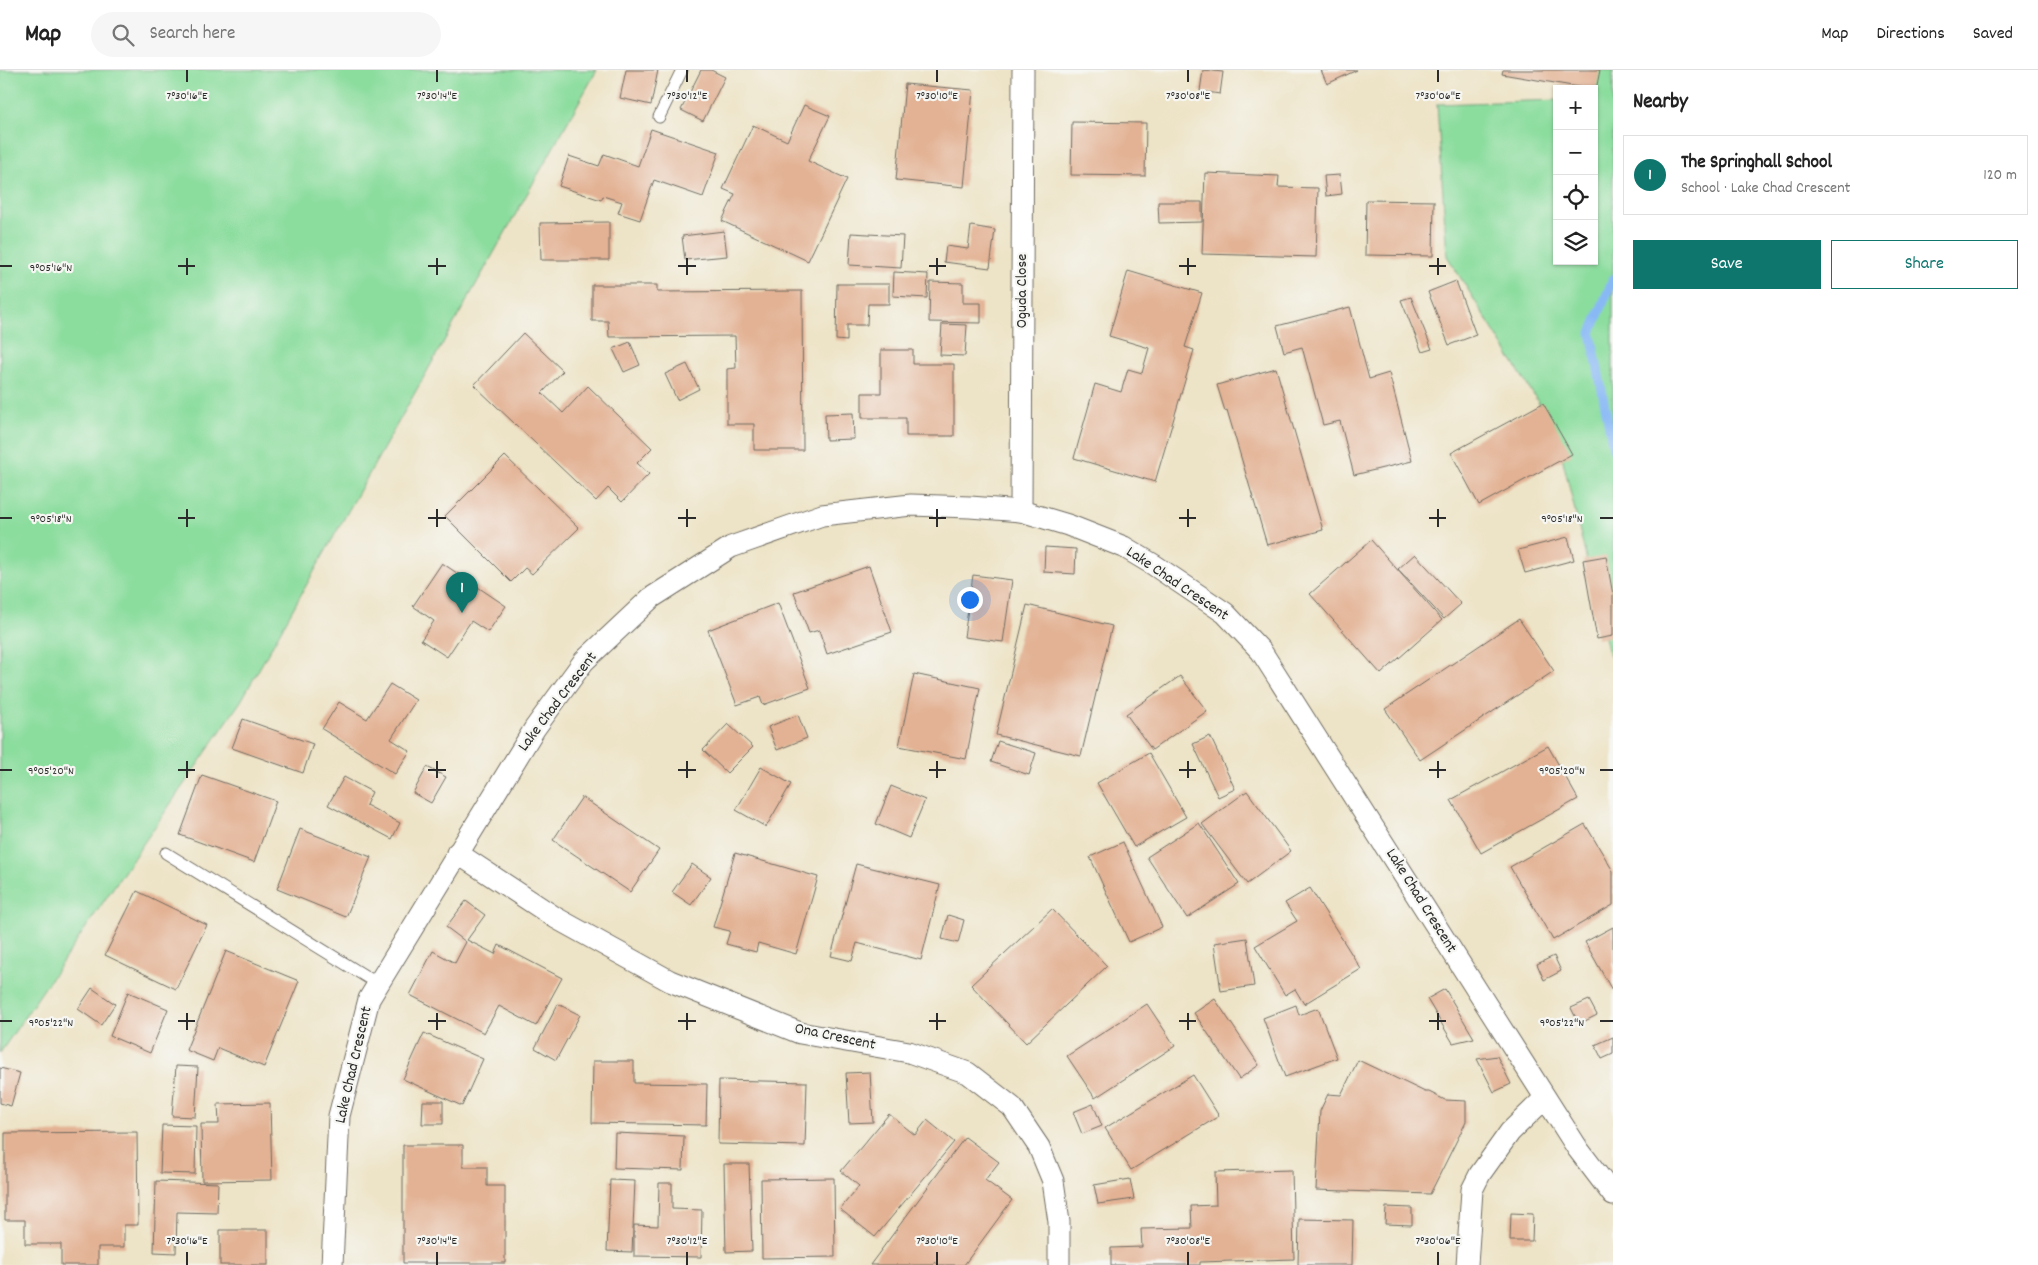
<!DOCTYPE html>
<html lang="en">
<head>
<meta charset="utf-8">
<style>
	body { margin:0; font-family:Dekko,sans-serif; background:#f6f6f6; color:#222 }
	.controls { position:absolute; right:15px; top:15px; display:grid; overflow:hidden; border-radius:0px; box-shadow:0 1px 4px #0004 }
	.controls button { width:45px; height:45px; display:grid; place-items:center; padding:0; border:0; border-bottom:1px solid #e0e0e0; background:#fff; color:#222; font:25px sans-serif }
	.you { position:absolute; left:969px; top:529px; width:18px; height:18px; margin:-12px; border:4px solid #fff; border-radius:50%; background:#1a73e8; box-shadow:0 0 0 8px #1a73e833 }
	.badge { display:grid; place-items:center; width:32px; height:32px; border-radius:50%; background:#0f766e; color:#fff; font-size:16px; font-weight:700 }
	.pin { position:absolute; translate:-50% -41px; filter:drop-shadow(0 1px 2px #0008) }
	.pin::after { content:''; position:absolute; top:26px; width:18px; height:15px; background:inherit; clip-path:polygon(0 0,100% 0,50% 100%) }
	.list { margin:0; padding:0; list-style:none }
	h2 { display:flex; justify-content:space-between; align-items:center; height:65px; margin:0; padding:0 20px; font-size:21px }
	h2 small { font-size:16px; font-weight:400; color:#767676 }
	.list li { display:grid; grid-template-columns:32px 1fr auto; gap:15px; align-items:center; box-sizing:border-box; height:80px; margin:0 10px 10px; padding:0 10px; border:1px solid #e0e0e0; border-radius:0px }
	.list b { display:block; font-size:19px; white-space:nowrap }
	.list p { margin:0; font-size:16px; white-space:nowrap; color:#767676 }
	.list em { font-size:16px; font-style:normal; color:#767676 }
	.actions { display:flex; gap:10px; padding:15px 20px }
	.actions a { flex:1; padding:11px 0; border:1px solid #0f766e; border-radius:0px; text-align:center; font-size:18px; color:#0f766e }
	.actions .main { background:#0f766e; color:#fff }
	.icon { flex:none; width:28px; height:28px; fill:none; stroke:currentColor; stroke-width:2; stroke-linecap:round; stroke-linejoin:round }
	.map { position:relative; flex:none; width:1613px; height:1195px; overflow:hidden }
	header { display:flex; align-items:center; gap:30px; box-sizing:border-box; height:70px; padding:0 25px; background:#fff; border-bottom:1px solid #e0e0e0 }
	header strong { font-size:24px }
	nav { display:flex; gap:28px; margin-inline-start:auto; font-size:18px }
	.search { width:350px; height:45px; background:#f6f6f6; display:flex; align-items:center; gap:12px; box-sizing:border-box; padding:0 18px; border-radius:28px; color:#767676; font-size:19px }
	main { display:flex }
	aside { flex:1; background:#fff }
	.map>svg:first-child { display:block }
	.green { fill:#8bdd9e; stroke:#5b8464 }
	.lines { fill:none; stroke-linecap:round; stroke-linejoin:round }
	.stream { stroke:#89b9f5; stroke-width:9 }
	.building { fill:#e3b294 }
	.lane-casing { stroke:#6f6b61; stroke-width:13 }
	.street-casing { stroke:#6f6b61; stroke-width:23 }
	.lane { stroke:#fff; stroke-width:11 }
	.street { stroke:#fff; stroke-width:21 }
	.ticks { fill:none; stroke:#2b2b2b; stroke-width:2 }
	.labels { text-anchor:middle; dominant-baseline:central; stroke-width:4.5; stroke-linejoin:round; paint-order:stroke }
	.street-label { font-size:16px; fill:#2b2b2b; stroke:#f6f6f2 }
	.ticks-label { font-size:12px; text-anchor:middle; fill:#2b2b2b; stroke:#f6f6f2; stroke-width:4.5; stroke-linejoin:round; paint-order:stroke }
</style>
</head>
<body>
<header>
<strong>Map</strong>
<div class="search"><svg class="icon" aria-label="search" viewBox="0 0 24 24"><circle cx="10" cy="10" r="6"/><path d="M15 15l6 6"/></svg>Search here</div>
<nav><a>Map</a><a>Directions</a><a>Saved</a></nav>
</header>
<main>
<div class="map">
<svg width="1613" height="1195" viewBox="0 0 1613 1195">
	<rect width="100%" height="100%" fill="#f6f6f2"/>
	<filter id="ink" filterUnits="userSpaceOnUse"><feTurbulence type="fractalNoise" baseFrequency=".02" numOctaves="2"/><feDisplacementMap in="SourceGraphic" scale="10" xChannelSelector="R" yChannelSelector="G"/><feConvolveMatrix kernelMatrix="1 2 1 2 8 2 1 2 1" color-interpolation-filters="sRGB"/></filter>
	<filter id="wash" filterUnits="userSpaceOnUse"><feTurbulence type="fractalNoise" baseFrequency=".0096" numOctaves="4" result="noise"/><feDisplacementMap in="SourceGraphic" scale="20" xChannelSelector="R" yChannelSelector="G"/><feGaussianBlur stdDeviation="1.12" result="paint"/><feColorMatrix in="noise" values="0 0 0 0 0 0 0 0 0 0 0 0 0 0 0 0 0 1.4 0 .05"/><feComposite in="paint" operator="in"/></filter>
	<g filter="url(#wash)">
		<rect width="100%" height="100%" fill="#ede3c6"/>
		<g class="green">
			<path d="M0,0h597l-356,631 -241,352z"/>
			<path d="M1596,0h17v593l-5,-13 -52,-219 -109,-175 -10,-152 120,-4v161h37v-170l2,-2z"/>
		</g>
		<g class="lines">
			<path class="stream" d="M1613,209l-22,54 22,115"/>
		</g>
		<g id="blocks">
			<g class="building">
				<path d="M626,0h32l-7,35 -31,-7z"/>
				<path d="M701,0h10l14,7 -22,44 -22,-11z"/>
				<path d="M1203,0l20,2 -3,22 -20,-3z"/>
				<path d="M1321,0h36l-30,14z"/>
				<path d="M1503,0h97l-4,20 -94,-16z"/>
				<path d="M905,14l68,6 -9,97 -68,-7z"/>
				<path d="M804,35l26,11 -22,45 39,18 -39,82 -86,-40 13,-27 -12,-5 30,-64 34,16z"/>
				<path d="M1072,52l74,1 -1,53 -74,-1z"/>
				<path d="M651,59l68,23 -16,45 -49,-17 -14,40 -22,-7 4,-11 -19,-6 -2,4 -42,-14 10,-30 30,10 5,-12 34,12z"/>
				<path d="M1205,103l74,3 -1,11 40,1 -2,69 -114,-3z"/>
				<path d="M1340,105l2,19 -16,2 -2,-20z"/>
				<path d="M1366,130l68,1 -1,55 -68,-1z"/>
				<path d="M1158,132h44v20l-43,1z"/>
				<path d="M609,152v38h-68l-1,-37z"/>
				<path d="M971,156l24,4 -5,38 -46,-6 2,-16 22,3z"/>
				<path d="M724,161l3,25 -42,4 -3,-24z"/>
				<path d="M851,163l52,3 -2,32 -52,-3z"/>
				<path d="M1128,201l74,22 -17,54 9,3 -39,132 -81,-24 21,-74 26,8 7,-23 14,4 7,-25 -40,-12z"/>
				<path d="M894,202l34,2 -1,24 -34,-2z"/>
				<path d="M1456,211l20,54 -27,10 -21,-53z"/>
				<path d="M930,212l33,1v20h18v20l-52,-1z"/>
				<path d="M837,214h52v20h-21l-1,21h-20v16l-11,-1z"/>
				<path d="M592,215h65v7l145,-1 1,159h-49v-26h-27v-55l9,-1 -1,-32 -126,1 -1,-16h-16z"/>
				<path d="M1411,227l21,52 -10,3 -21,-52z"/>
				<path d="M1350,237l19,72 20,-6 23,88 -58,14 -14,-54 -17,4 -21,-78 -18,5 -7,-26z"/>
				<path d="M942,254l25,1 -2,31 -25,-1z"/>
				<path d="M523,263l40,38 -21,22 21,20 25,-27 64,62 -15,15 12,11 -27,28 -14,-14 -12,13 -122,-116z"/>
				<path d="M630,272l10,23 -16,7 -11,-23z"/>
				<path d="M881,280h32v14h41v72h-48v-18h-44v-25h19z"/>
				<path d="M687,294l12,25 -22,11 -12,-26z"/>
				<path d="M1276,298l47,162 -56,15 -40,-135 -2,1 -8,-26z"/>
				<path d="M1543,333l29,51 -93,51 -28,-52z"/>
				<path d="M853,343l1,26 -28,1 -1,-26z"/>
				<path d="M505,386l74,72 -47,46 -7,-6 -14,14 -66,-66z"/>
				<path d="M1568,467l6,23 -49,13 -7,-23z"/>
				<path d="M1371,470l71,80 -61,54 -71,-80z"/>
				<path d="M1045,477l31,2 -1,25 -31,-2z"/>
				<path d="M1415,484l46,50 -17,15 -46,-50z"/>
				<path d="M1606,486l7,39v41l-16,3 -14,-79z"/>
				<path d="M442,493l64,43 -18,26 -17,-11 -24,36 -26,-17 13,-19 -21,-15z"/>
				<path d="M869,496l23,66 -65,22 -8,-24 -10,3 -15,-41z"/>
				<path d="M973,505l39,5 -9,62 -39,-5z"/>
				<path d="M778,533l32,85 -47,17 -3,-8 -23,8 -29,-75z"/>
				<path d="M1027,535l85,21 -31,130 -85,-21z"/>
				<path d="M1519,549l35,52 -134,89 -35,-51z"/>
				<path d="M914,604l66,14 -14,71 -67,-13z"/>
				<path d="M1180,606l27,35 -55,39 -26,-36z"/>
				<path d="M390,614l26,16 -25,39 19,12 -15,23 -73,-45 17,-27 28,17z"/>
				<path d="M798,645l9,23 -30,12 -9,-23z"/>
				<path d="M243,649l70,25 -10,29 -71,-25z"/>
				<path d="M728,654l25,23 -26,26 -24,-23z"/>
				<path d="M1210,666l25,53 -17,8 -25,-53z"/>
				<path d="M998,671l38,12 -7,22 -38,-13z"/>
				<path d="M1548,676l30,53 -97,54 -30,-53z"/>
				<path d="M1149,683l37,64 -52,30 -37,-64z"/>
				<path d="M427,697l19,10 -15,26 -18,-10z"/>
				<path d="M761,697l30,17 -25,43 -30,-17z"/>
				<path d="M202,705l74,26 -22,61 -74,-27z"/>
				<path d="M344,707l28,15 -6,13 34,18 -8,16 -64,-34z"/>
				<path d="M891,716l34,14 -16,38 -33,-14z"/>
				<path d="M1247,721l44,60 -44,33 -45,-60z"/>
				<path d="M582,727l77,53 -29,42 -77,-52z"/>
				<path d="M1199,753l40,61 -52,34 -40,-61z"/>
				<path d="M1585,754l28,47v34l-60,35 -43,-73z"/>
				<path d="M300,759l71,28 -25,60 -69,-28z"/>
				<path d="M1123,772l39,85 -33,15 -39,-85z"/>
				<path d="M735,783l83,24 -22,77 -38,-11 -2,9 -30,-8 4,-13 -17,-4z"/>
				<path d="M692,794l19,13 -20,28 -19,-13z"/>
				<path d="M856,794l84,21 -19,75 -64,-17 -5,18 -21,-5z"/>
				<path d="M1310,818l51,81 -57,35 -9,-15 -10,6 -30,-49 42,-25 -12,-18z"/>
				<path d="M137,821l70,34 -31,64 -71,-34z"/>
				<path d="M466,831l19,14 -18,25 28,14 4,-9 63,33 -26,48 -37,-20 -15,27 -74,-38 23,-44 22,12 11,-21 -20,-15z"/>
				<path d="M1052,839l55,57 -81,77 -55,-58z"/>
				<path d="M948,845l16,5 -6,23 -16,-4z"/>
				<path d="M1613,857v65l-28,-50z"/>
				<path d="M1247,868l7,48 -33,5 -7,-48z"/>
				<path d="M226,881l73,30 -35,86 -46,-19 -5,13 -27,-11z"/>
				<path d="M1554,886l7,15 -17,9 -7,-16z"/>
				<path d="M92,918l23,16 -14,21 -23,-16z"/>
				<path d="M1445,919l29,49 -21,5 -26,-44z"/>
				<path d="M128,922l40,17 -18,44 -40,-17z"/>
				<path d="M1215,929l44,66 -20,14 -45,-66z"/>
				<path d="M1589,930l8,15 -18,9 -8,-16z"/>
				<path d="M558,934l22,11 -24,45 -21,-12z"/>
				<path d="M1147,934l28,42 -80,52 -28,-42z"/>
				<path d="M1296,935l3,10 19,-7 19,50 -52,19 -22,-59z"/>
				<path d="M424,963l59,26 -21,47 -59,-27z"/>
				<path d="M1613,967v17l-11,5 -7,-14z"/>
				<path d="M1497,986l14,28 -17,8 -17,-33z"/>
				<path d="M1358,990l67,32h4l16,8 21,1v21l-36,72 -114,-4 4,-79 8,-17 13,1z"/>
				<path d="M593,991h41v22l73,1 -1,41 -114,-2z"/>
				<path d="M176,996l22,1 -3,50 -23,-1z"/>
				<path d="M0,998l20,5 -9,33 -11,-3z"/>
				<path d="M870,1002l3,50 -24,1 -3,-50z"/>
				<path d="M1193,1005l26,41 -88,54 -26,-42z"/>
				<path d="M719,1010l88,2 -2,64 -87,-2z"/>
				<path d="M423,1031h20v23h-21z"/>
				<path d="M270,1033l2,77 -70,1 -1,-57h18l-1,-20z"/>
				<path d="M1093,1034l9,22 -20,8 -9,-22z"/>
				<path d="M889,1044l26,21 12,-15 27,22 -79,95 -35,-28 19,-23 -18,-15z"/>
				<path d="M162,1055l34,1 -1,48 -35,-1z"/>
				<path d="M137,1062l1,93h-14v22h-26v18h-37v-21h-36v-24h-20v-87z"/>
				<path d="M615,1063l69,3 -1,34 -69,-2z"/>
				<path d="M965,1067l34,25 -14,18 27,20 -48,65h-25l-4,-3 -2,3h-63z"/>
				<path d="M403,1075h60v22h24v19h18v77h-102z"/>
				<path d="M724,1094h25l3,87 -26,1z"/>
				<path d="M1292,1100l2,89 -94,3v3h-89v-17l31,-1 -1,-18 51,-1 -1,-22 25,-1 -1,-33z"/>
				<path d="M834,1108l1,79 -73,1 -1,-79z"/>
				<path d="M1130,1109l4,20 -36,5 -4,-19z"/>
				<path d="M610,1110l25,1 -3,71 -25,-1z"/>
				<path d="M156,1111l62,2 -1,30 -40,-1 -1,41 -22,-1z"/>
				<path d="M659,1113h13v26l30,1 -1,47 -67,-1v-31l24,1z"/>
				<path d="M1386,1137l26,1v17l-27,-1z"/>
				<path d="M1511,1143l22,1 -1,27h-22z"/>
				<path d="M1299,1149l54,1 -1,45h-54z"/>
				<rect x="220" y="1160" width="48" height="35"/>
			</g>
		</g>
	</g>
	<g filter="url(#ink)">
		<use href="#blocks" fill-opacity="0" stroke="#6f6b61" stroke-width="1"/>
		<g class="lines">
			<defs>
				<g id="lane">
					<path d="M659,47l23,-47"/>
					<path d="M166,783l212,131"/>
				</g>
				<g id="street">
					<path d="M1021,441l2,-441"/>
					<path d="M457,783l99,65 114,63 130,52 109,19 59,21 44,34 27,40 14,34 6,41v43"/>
					<path d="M332,1195l7,-149 30,-117 166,-271 49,-67 67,-63 80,-51 91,-32 89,-10 59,2 51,4 47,14 56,22 30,18 71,48 36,38 317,498 35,46"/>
					<path d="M1467,1195l5,-75 8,-16 30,-42 35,-34"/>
				</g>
			</defs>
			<use href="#lane" class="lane-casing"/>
			<use href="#street" class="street-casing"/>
			<use href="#lane" class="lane"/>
			<use href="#street" class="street"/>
		</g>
	</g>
	<path class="ticks" d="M187,0v12M437,0v12M687,0v12M937,0v12M1188,0v12M1438,0v12M187,188v17M437,188v17M687,188v17M937,188v17M1188,188v17M1438,188v17M0,196h12M178,196h17M428,196h18M678,196h18M929,196h17M1179,196h17M1429,196h17M187,439v18M437,439v18M687,439v18M937,439v18M1188,439v18M1438,439v18M0,448h12M178,448h17M428,448h18M678,448h18M929,448h17M1179,448h17M1429,448h17M1600,448h13M187,691v17M437,691v17M687,691v17M937,691v17M1188,691v17M1438,691v17M0,700h12M178,700h17M428,700h18M678,700h18M929,700h17M1179,700h17M1429,700h17M1600,700h13M187,943v17M437,943v17M687,943v17M937,943v17M1188,943v17M1438,943v17M0,951h12M178,951h17M428,951h18M678,951h18M929,951h17M1179,951h17M1429,951h17M1600,951h13M187,1182v13M437,1182v13M687,1182v13M937,1182v13M1188,1182v13M1438,1182v13"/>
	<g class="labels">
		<g class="street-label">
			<text transform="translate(1022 221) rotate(-90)">Oguda Close</text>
			<text transform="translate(1177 514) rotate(34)">Lake Chad Crescent</text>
			<text transform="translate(558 632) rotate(-53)">Lake Chad Crescent</text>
			<text transform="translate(1421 831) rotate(58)">Lake Chad Crescent</text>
			<text transform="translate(835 967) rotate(12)">Ona Crescent</text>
			<text transform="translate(354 995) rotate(-77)">Lake Chad Crescent</text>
		</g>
	</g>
	<g class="ticks-label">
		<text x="187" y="29">7°30'16"E</text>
		<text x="437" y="29">7°30'14"E</text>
		<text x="687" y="29">7°30'12"E</text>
		<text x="937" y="29">7°30'10"E</text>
		<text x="1188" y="29">7°30'08"E</text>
		<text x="1438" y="29">7°30'06"E</text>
		<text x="51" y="201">9°05'16"N</text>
		<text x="1562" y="452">9°05'18"N</text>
		<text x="51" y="452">9°05'18"N</text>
		<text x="1562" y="704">9°05'20"N</text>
		<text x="51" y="704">9°05'20"N</text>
		<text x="1562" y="956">9°05'22"N</text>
		<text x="51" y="956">9°05'22"N</text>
		<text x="187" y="1174">7°30'16"E</text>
		<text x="437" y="1174">7°30'14"E</text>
		<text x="687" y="1174">7°30'12"E</text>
		<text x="937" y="1174">7°30'10"E</text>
		<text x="1188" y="1174">7°30'08"E</text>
		<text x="1438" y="1174">7°30'06"E</text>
	</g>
</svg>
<div class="controls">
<button>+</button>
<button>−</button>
<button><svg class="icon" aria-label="locate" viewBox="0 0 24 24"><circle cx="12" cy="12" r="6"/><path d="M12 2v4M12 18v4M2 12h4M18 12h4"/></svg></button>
<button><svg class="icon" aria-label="layers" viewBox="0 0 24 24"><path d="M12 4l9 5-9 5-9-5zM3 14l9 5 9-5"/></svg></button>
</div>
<div class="you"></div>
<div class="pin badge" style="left:462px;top:543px">1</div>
</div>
<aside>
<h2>Nearby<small></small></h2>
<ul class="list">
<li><span class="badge">1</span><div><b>The Springhall School</b><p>School · Lake Chad Crescent</p></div><em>120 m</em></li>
</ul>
<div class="actions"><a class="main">Save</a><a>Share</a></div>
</aside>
</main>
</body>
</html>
